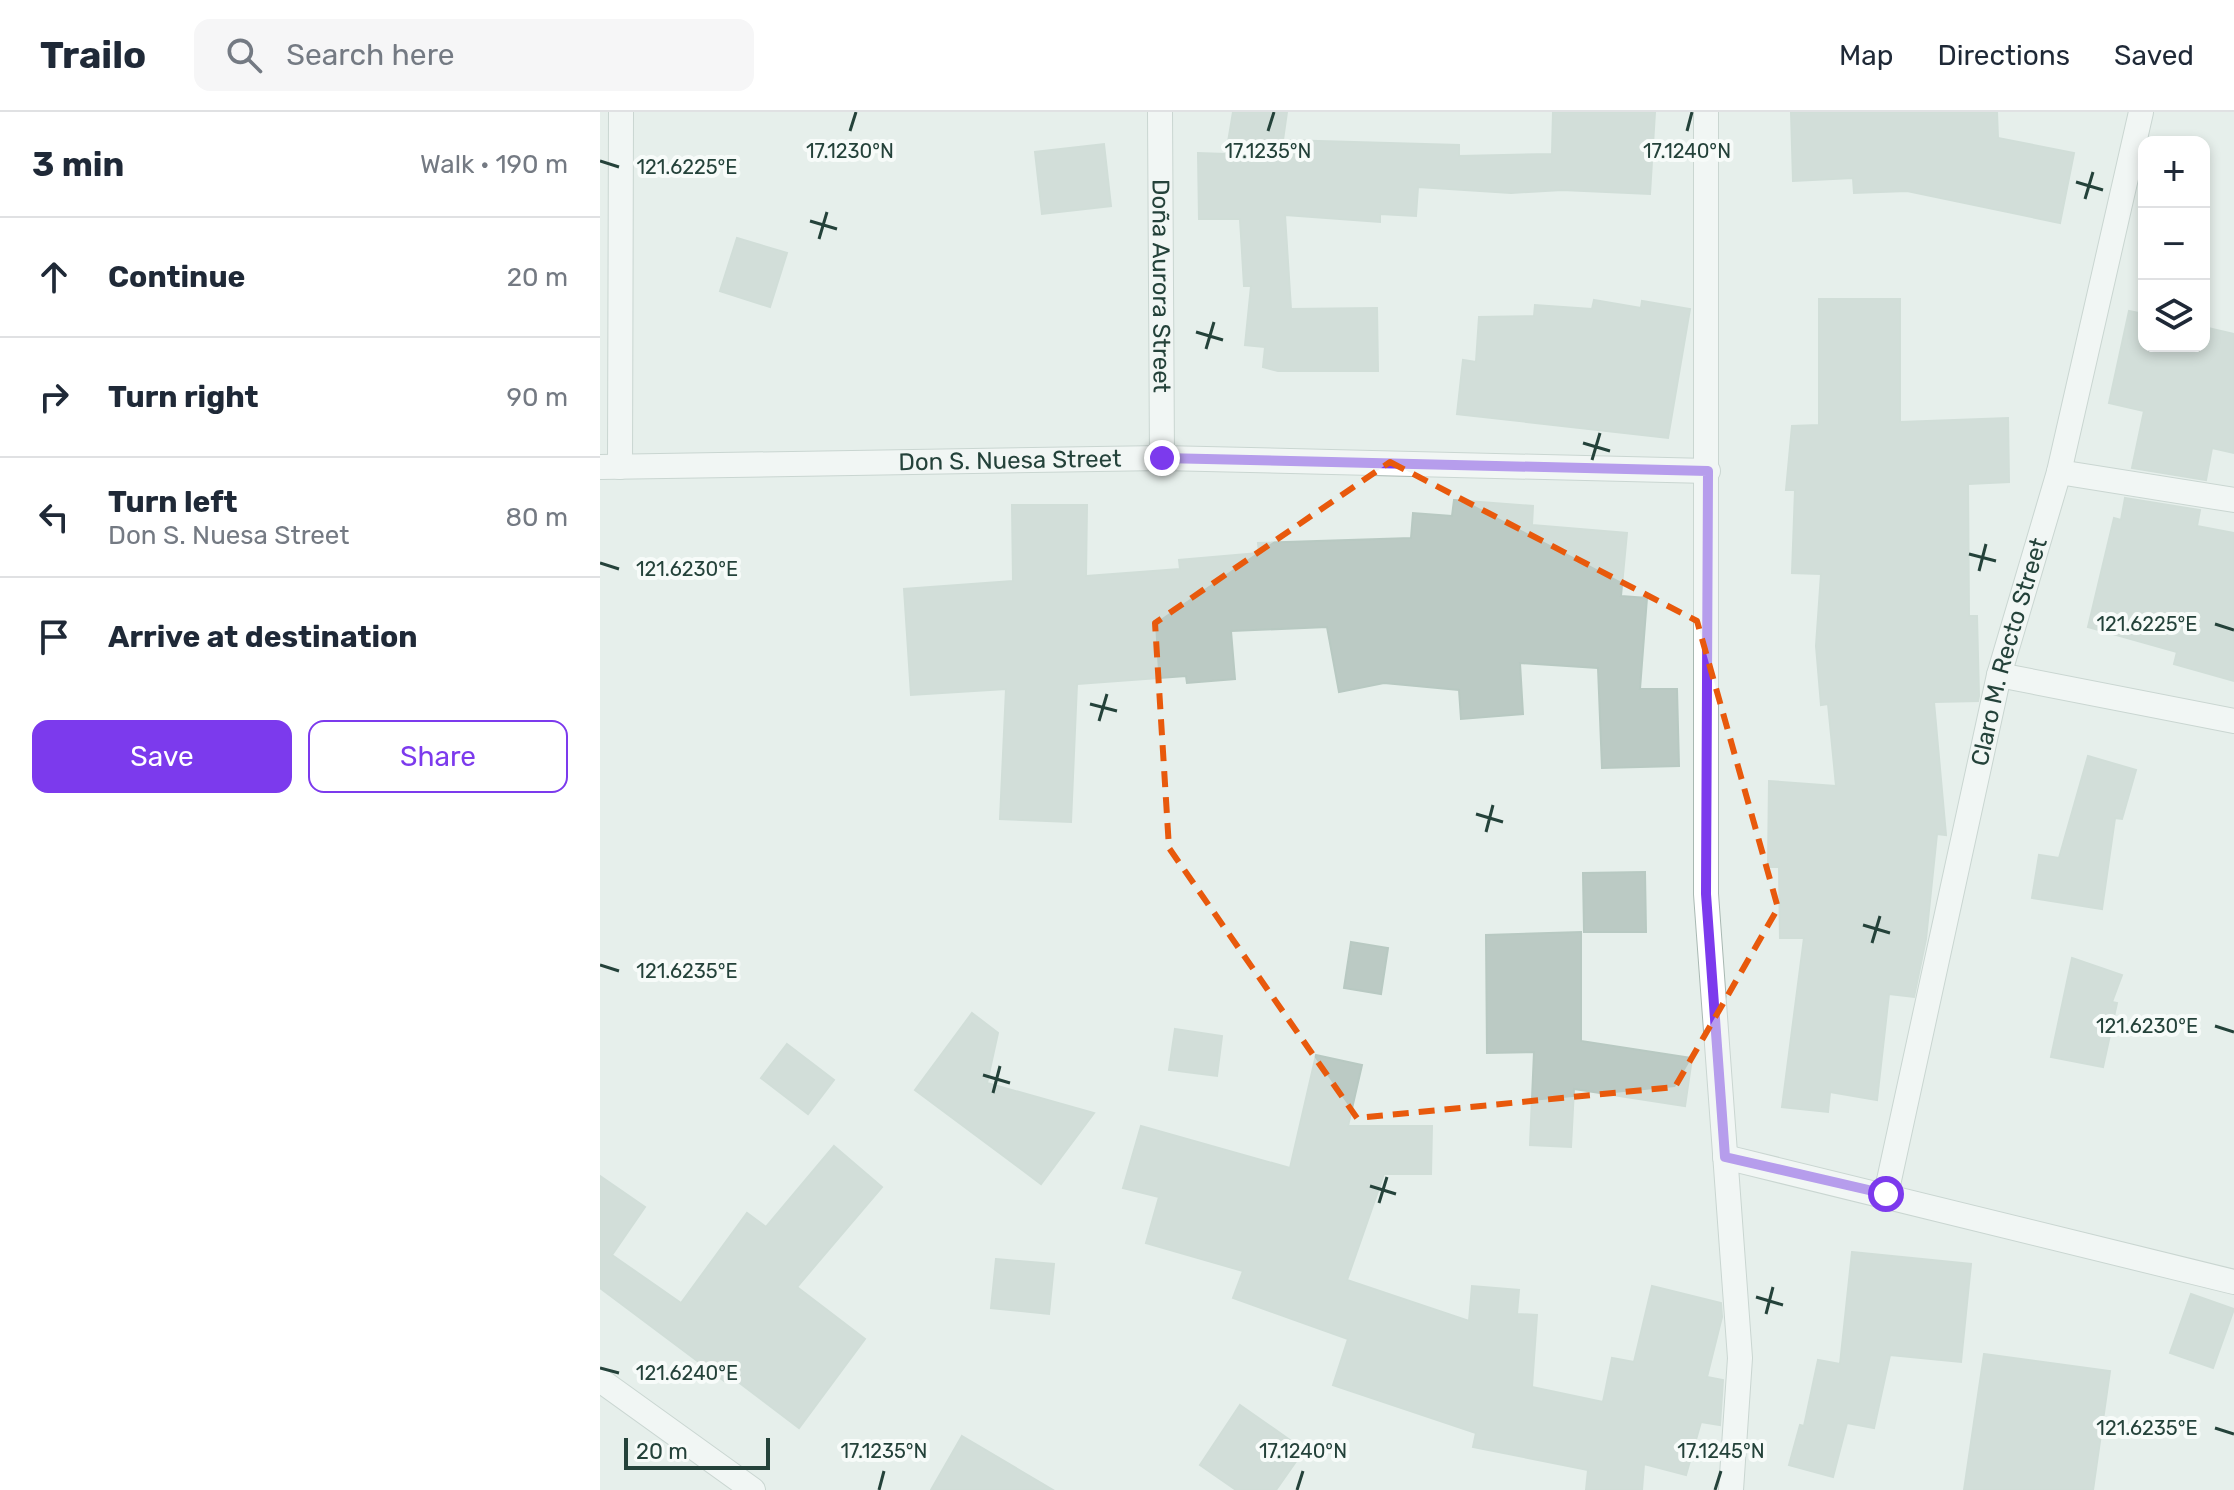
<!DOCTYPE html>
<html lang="en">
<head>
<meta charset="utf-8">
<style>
	body { margin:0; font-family:Rubik,sans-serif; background:#f6f6f7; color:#1f2937 }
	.controls { position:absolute; right:24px; top:24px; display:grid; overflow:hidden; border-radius:16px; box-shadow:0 4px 12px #0003 }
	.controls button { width:72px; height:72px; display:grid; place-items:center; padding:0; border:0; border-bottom:2px solid #e0e1e3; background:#fff; color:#1f2937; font:40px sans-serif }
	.scale { position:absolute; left:24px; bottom:20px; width:146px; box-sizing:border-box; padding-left:8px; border:4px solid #24423a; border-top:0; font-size:22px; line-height:28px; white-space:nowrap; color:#24423a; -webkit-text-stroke:6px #f7fbf9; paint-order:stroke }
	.stop { position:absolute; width:24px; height:24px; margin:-18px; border:6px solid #7c3aed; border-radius:50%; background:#fff }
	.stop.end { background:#7c3aed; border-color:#fff; box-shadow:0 2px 8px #0008 }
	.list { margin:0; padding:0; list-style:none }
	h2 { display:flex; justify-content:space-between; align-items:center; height:104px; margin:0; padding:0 32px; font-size:34px }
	h2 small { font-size:26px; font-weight:400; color:#747a83 }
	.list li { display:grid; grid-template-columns:52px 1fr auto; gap:24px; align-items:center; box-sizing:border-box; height:120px; padding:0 32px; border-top:2px solid #e0e1e3 }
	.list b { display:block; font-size:30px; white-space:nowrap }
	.list p { margin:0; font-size:26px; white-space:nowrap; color:#747a83 }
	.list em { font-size:26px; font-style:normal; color:#747a83 }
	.actions { display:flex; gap:16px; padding:24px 32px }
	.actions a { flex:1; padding:18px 0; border:2px solid #7c3aed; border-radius:16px; text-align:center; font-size:28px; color:#7c3aed }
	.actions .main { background:#7c3aed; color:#fff }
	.icon { flex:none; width:44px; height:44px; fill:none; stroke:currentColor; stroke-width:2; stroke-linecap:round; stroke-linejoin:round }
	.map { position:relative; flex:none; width:1634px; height:1378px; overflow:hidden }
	header { display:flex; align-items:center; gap:48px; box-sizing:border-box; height:112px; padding:0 40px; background:#fff; border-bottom:2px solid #e0e1e3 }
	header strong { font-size:38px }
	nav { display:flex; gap:44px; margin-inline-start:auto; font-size:28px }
	.search { width:560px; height:72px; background:#f6f6f7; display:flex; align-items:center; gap:20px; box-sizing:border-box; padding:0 28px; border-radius:16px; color:#747a83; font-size:30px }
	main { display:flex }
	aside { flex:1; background:#fff }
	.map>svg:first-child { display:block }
	.building { fill:#bbcac4; stroke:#b8c9c2; stroke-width:2 }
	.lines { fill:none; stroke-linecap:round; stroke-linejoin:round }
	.minor-casing { stroke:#a8b8b2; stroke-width:26 }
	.minor { stroke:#fff; stroke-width:24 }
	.route { stroke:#7c3aed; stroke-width:10 }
	.marked { fill:none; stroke:#e8590c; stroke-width:6; stroke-dasharray:16 10; stroke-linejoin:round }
	.ticks { fill:none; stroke:#24423a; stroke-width:3 }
	.labels { text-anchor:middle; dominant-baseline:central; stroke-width:8; stroke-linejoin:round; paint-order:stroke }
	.street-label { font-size:24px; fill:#24423a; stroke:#f7fbf9 }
	.ticks-label { font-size:20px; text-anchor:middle; fill:#24423a; stroke:#f7fbf9; stroke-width:8; stroke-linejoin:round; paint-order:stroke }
</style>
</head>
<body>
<header>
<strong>Trailo</strong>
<div class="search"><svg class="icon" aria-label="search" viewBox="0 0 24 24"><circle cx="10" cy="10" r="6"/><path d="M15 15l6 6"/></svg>Search here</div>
<nav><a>Map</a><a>Directions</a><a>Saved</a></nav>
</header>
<main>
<aside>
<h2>3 min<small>Walk · 190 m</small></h2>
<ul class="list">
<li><svg class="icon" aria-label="ahead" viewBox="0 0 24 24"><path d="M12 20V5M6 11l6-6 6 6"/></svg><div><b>Continue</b></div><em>20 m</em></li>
<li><svg class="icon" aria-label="right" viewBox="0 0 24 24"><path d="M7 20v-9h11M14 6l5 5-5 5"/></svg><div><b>Turn right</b></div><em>90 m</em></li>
<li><svg class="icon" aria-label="left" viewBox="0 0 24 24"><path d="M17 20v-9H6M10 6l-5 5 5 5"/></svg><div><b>Turn left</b><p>Don S. Nuesa Street</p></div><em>80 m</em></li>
<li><svg class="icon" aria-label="arrive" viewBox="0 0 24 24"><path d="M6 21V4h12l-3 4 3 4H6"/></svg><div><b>Arrive at destination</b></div></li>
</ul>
<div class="actions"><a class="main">Save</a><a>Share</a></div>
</aside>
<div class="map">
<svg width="1634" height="1378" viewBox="0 0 1634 1378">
	<rect width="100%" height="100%" fill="#e6efeb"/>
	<g class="building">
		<path d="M633,0h54l-4,28 176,5v11l93,-2 1,-42h102l-5,82 -88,-4 -51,3 -93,-6 -2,29 -36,-2v8l-95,-7 6,94 86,-1 1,63h-100l-15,-4 2,-20 -20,-2 6,-59h-7l-4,-67h-41l-1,-66 28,1z"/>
		<path d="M1191,0h206l1,26 76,15 -14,70 -153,-32 -53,2 -1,-15 -60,3z"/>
		<path d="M504,32l7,62 -69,8 -7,-62z"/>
		<path d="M137,126l50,15 -17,54 -50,-16z"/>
		<path d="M1219,187h81v123l108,-4 1,64 -41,2 1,132h8l2,80 -1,5 -44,1 12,133 -9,-1 -11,105 -12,58 -25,-3 -12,106 -47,-8 -2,20 -46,-5 22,-169h-24l-1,-71h-11l1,-86 67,5 -8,-82 -7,1 -5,-59 5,-72 -29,-1 3,-83h-9l6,-64 27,-1z"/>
		<path d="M994,188l47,8 1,-7 48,8 -22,129 -211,-24 6,-54 13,2 3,-45 55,-1 1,-11 57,4z"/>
		<path d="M1529,199l15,3v32h60v-19l30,7v119l-22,-5 -6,32 -74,-12 12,-57 -35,-8z"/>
		<path d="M1525,386l75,12 -3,16 37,7v148l-60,-17 3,-12 -89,-25 26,-109 7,2z"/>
		<path d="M854,388l79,6 -1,19 95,8 -6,63 26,2 -7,91h37l2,77 -77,2 -4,-100 -78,-5 3,51 -62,5 -2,-29 -75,-7 -45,9 -12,-65 -96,4 4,48 -48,4 -1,-7 -109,8 -6,138 -71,-3 6,-130 -95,6 -7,-106 109,-8 -1,-76h75l-1,71 94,-7 -1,-9 80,-7 -1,-10 153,-5 2,-25 39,3z"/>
		<path d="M1488,644l48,14 -14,49 -7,-1 -13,91 -70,-11 7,-43 20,3z"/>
		<path d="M1045,760l1,60h-62l-1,-59z"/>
		<path d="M981,820v109l111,17 -7,48 -111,-17 -3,58 -41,-2 4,-93 -47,1 -1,-118z"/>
		<path d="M751,830l37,6 -7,46 -37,-6z"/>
		<path d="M1472,846l50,17 -10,27 5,1 -14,64 -52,-10z"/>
		<path d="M372,901l26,20 -11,50 107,30 -53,71 -126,-94z"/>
		<path d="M575,917l47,7 -5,40 -48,-6z"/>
		<path d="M187,932l47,36 -26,34 -47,-36z"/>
		<path d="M716,943l46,10 -14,61h84l-1,48h-47l-37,106 122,41 3,-35 47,4 -2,24 20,1 -5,72 71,15 9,-44 22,4 18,-76 69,17 1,14 -15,60 16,3 -3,45 -19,-3 -15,53 -42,-11 -2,26h-56l2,-20 -115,-23 3,-14 -143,-48 15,-46 -115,-41 10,-27 -97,-28 13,-46 -36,-9 18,-62 149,42z"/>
		<path d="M234,1034l48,41 -85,100 68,52 -66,89 -70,-53 -5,6 -124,-93v-112l45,31 -33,48 69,48 66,-90 19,14z"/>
		<path d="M1252,1140l119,12 -10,98 -71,-7 -16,73 -27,-5 -14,54 -44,-12 11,-40 4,1 14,-66 22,4z"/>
		<path d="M396,1147l58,5 -5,50 -58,-6z"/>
		<path d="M1591,1182l43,15 -21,59 -43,-15z"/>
		<path d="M1384,1242l126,17 -17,119h-129z"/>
		<path d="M640,1293l64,45 -28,40h-40l-36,-25z"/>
		<path d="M362,1324l91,54h-122z"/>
	</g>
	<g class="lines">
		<defs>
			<g id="minor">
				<path id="s1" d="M560,0l2,346"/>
				<path d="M1106,0v782l34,464 -9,132"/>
				<path id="s2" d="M0,355l562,-9 546,13"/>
				<path d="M20,355l1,-355"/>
				<path d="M1459,360l175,28"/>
				<path d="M1399,563l235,46"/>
				<path d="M1125,1045l509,125"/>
				<path id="s3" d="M1286,1082l113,-519 60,-203 82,-360"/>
				<path d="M0,1268l153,110"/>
			</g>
		</defs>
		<use href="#minor" class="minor-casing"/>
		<use href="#minor" class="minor"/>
	</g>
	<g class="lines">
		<path class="route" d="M562,346l546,13 -2,423 19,263 161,37"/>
	</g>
	<path d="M0 0H1634V1378H0ZM790,350l307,159 81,287 -103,179 -318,31 -188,-270 -14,-225z" fill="#e6efeb" fill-opacity=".55" fill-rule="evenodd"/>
	<path class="marked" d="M790,350l307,159 81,287 -103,179 -318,31 -188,-270 -14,-225z"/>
	<path class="ticks" d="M250,19l6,-19M668,19l6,-19M1087,19l5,-19M0,49l19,6M1476,70l27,8M1485,87l8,-27M210,109l27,8M219,127l8,-27M596,220l27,8M606,237l8,-27M983,331l27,8M992,348l8,-27M1369,442l27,7M0,451l19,6M1379,459l7,-27M1615,512l19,6M490,592l27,7M499,609l8,-27M876,702l27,8M886,720l7,-27M1263,813l27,8M1272,831l8,-27M0,853l19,6M1615,914l19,6M383,963l27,8M393,981l7,-27M770,1074l26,8M779,1091l8,-26M1156,1185l27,8M1166,1202l7,-27M0,1256l19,5M1615,1316l19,6M279,1378l5,-19M697,1378l6,-19M1115,1378l6,-19"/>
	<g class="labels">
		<g class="street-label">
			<text stroke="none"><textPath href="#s1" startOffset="174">Doña Aurora Street</textPath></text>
			<text stroke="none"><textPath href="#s2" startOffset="410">Don S. Nuesa Street</textPath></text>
			<text stroke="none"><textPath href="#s3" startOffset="556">Claro M. Recto Street</textPath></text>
		</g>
	</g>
	<g class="ticks-label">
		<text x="250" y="46">17.1230°N</text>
		<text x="668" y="46">17.1235°N</text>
		<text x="1087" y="46">17.1240°N</text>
		<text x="87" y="62">121.6225°E</text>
		<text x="87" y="464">121.6230°E</text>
		<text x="1547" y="519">121.6225°E</text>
		<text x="87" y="866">121.6235°E</text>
		<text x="1547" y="921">121.6230°E</text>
		<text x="87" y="1268">121.6240°E</text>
		<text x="1547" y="1323">121.6235°E</text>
		<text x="284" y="1346">17.1235°N</text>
		<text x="703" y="1346">17.1240°N</text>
		<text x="1121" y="1346">17.1245°N</text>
	</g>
</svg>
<div class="controls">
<button>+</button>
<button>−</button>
<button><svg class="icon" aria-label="layers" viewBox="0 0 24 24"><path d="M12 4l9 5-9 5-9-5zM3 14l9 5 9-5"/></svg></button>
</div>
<div class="scale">20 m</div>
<div class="stop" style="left:1286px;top:1082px"></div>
<div class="stop end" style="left:562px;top:346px"></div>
</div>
</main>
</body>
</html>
